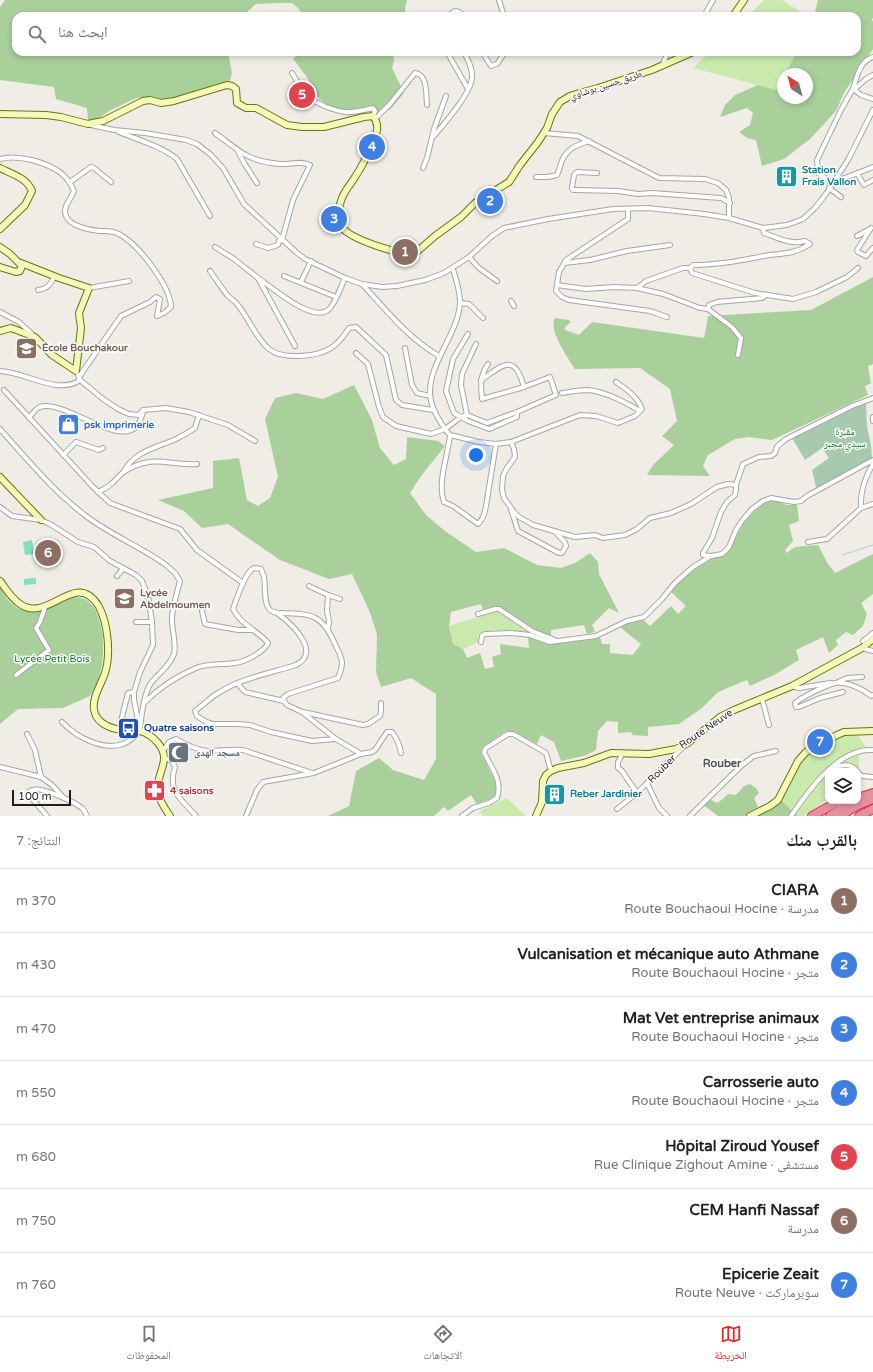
<!DOCTYPE html>
<html lang="ar">
<head>
<meta charset="utf-8">
<style>
	body { margin:0; font-family:"Varela Round","Noto Naskh Arabic",sans-serif; background:#f6f6f6; color:#202124; direction:rtl }
	.controls { position:absolute; right:12px; bottom:12px; display:grid; overflow:hidden; border-radius:8px; box-shadow:0 2px 6px #0003 }
	.controls button { width:36px; height:36px; display:grid; place-items:center; padding:0; border:0; border-bottom:1px solid #e0e0e0; background:#fff; color:#202124; font:20px sans-serif }
	.compass { position:absolute; left:777px; top:68px; width:36px; height:36px; border-radius:50%; background:#fff; box-shadow:0 2px 6px #0003; rotate:324deg }
	.scale { position:absolute; left:12px; bottom:10px; width:59px; box-sizing:border-box; padding-left:4px; border:2px solid #1f1f1f; border-top:0; font-size:11px; line-height:14px; white-space:nowrap; color:#1f1f1f; -webkit-text-stroke:3px #fff; paint-order:stroke }
	.you { position:absolute; left:476px; top:455px; width:14px; height:14px; margin:-10px; border:3px solid #fff; border-radius:50%; background:#1a73e8; box-shadow:0 0 0 6px #1a73e833 }
	.badge { display:grid; place-items:center; width:26px; height:26px; border-radius:50%; background:#d93025; color:#fff; font-size:13px; font-weight:700 }
	.pin { position:absolute; translate:-50% -50%; border:2px solid #fff; box-shadow:0 1px 4px #0006 }
	.list { margin:0; padding:0; list-style:none }
	h2 { display:flex; justify-content:space-between; align-items:center; height:52px; margin:0; padding:0 16px; font-size:17px }
	h2 small { font-size:13px; font-weight:400; color:#757577 }
	.list li { display:grid; grid-template-columns:26px 1fr auto; gap:12px; align-items:center; box-sizing:border-box; height:64px; padding:0 16px; border-top:1px solid #e0e0e0 }
	.list b { display:block; font-size:15px; white-space:nowrap }
	.list p { margin:0; font-size:13px; white-space:nowrap; color:#757577 }
	.list em { font-size:13px; font-style:normal; color:#757577 }
	.icon { flex:none; width:22px; height:22px; fill:none; stroke:currentColor; stroke-width:2; stroke-linecap:round; stroke-linejoin:round }
	.map { position:relative; flex:none; width:873px; height:816px; overflow:hidden; direction:ltr }
	.search { position:absolute; background:#fff; box-shadow:0 2px 6px #0003; left:12px; right:12px; top:12px; height:44px; display:flex; align-items:center; gap:10px; box-sizing:border-box; padding:0 14px; border-radius:12px; color:#757577; font-size:15px }
	.sheet { height:500px; background:#fff }
	nav { display:flex; justify-content:space-around; align-items:center; box-sizing:border-box; height:56px; border-top:1px solid #e0e0e0; background:#fff; font-size:11px; color:#757577 }
	nav a { display:grid; justify-items:center; gap:2px }
	nav .on { color:#d93025 }
	.map>svg:first-child { display:block }
	.grass { fill:#c9e9ad }
	.forest { fill:#a9cf9b }
	.cemetery { fill:#a7c9ad }
	.pitch { fill:#85debe }
	.lines { fill:none; stroke-linecap:round; stroke-linejoin:round }
	.stream { stroke:#a7cfdd; stroke-width:1 }
	.street-casing { stroke:#a6a6a6; stroke-width:6 }
	.secondary-casing { stroke:#677606; stroke-width:8 }
	.highway-casing { stroke:#d92860; stroke-width:10 }
	.street { stroke:#fff; stroke-width:4 }
	.secondary { stroke:#f4f9bb; stroke-width:6 }
	.highway { stroke:#e68f9d; stroke-width:8 }
	.labels { text-anchor:middle; dominant-baseline:central; stroke-width:3; stroke-linejoin:round; paint-order:stroke }
	.street-label { font-size:10px; fill:#1f1f1f; stroke:#fff }
	.culture-label { font-size:10px; font-weight:bold; fill:#0d838f; stroke:#fff; text-anchor:start }
	.education-label { font-size:10px; font-weight:bold; fill:#785e54; stroke:#fff; text-anchor:start }
	.shop-label { font-size:10px; font-weight:bold; fill:#366cbe; stroke:#fff; text-anchor:start }
	.park-label { font-size:10px; fill:#0d7e19; stroke:#fff }
	.transit-label { font-size:10px; font-weight:bold; fill:#164399; stroke:#fff; text-anchor:start }
	.worship-label { font-size:10px; font-weight:bold; fill:#5b616d; stroke:#fff; text-anchor:start }
	.health-label { font-size:10px; font-weight:bold; fill:#be3a42; stroke:#fff; text-anchor:start }
	.neighbourhood-label { font-size:11px; font-weight:bold; fill:#525252; stroke:#fff }
</style>
</head>
<body>
<div class="map">
<svg width="873" height="816" viewBox="0 0 873 816">
	<rect width="100%" height="100%" fill="#f0ede6"/>
	<g class="grass">
		<path d="M764,0h18l25,16h-59z"/>
		<path d="M710,52h87l-12,22h-2v3l-7,13 -83,-22z"/>
		<path d="M496,611l4,1 42,25c-17,-5 -48,-12 -64,-2v7l-15,7 -10,-5 -4,-18z"/>
		<path d="M857,734l9,13 -7,6v18l7,5 -5,3 -3,9v-17h-30v28l-24,17h-7l-16,-16 19,-38 8,-8 30,-17 7,-2z"/>
		<path d="M507,798l19,18h-43l-3,-5z"/>
	</g>
	<g class="forest">
		<path d="M5,0h402l-2,9 1,7h-103l-4,-7 -7,-6h-14l-22,1 -14,12h-226v36h212l4,21 -2,8 -58,20 -25,-4 -11,1 -27,13 -13,9h-8l-1,-12 -31,-9 -2,-12 -54,-7v-73z"/>
		<path d="M818,0h55v18l-2,2 2,1v28l-29,44 -8,18 -26,28 -26,20 -22,7 -6,-26 -9,-2 -8,-6 11,-7 3,-12 -6,-5 -27,9 5,-12 10,-10 23,-10 18,5 7,-13v21h24v-24h-22l12,-22h60v-36h-43z"/>
		<path d="M300,52h93l1,9 -2,7 12,25 -14,17c-20,3 -54,4 -69,-10 -8,-6 -10,-16 -15,-24 -4,-6 -8,-11 -13,-17z"/>
		<path d="M873,277v87l-5,2 3,17 -6,3 3,9 -96,45 -23,-3 -14,2 -27,16 -5,11 7,10 -63,-1 6,-10 21,-20 -12,-9 15,-15 -7,-32 -30,-21 -65,1c-7,-11 -27,-39 -20,-51l14,2 2,2 -6,5v3l14,5 13,-13 112,16 4,-22 103,-6z"/>
		<path d="M354,385l18,35 8,28 14,17 12,-6 1,-22 31,4 7,5 -24,30 -11,17 16,22 19,16 31,21 28,-4 33,17 24,3 14,-5 15,-10 8,9 1,12 20,39 -10,-5 -17,17 3,7 -8,2 -3,-9 -33,5v7l-23,-10 -25,-18 -6,-2 -14,3 -2,-6 -30,8 -2,14 4,18 10,5 4,9 13,-5 5,16 9,-2 -2,-10 9,-3 -1,-10 29,4 -1,-11 22,7 50,-7 2,7h8v9l23,2 8,-11 -20,-16 6,-5 16,-3 7,6 21,-20 7,8 8,-8 -16,-15 16,-16 9,-7 16,-9 12,-4 7,-6 14,-27 15,-15 8,-6h9l11,4h10l2,16 -10,4 4,16 -8,9 2,3 8,-6 23,-2 10,19 7,9 38,-19v40l-12,9 6,11 -4,12 -10,9 -7,-3 -10,8 2,5 -9,8 -6,-16 -27,13 3,10 -25,15 -24,11 -3,-6 -29,12 -16,16 -23,16 -31,3v9l-16,-1 -1,-3 -13,1v-11l-11,-1 -9,10 -2,19 -9,5 -26,6 -7,-19 -13,-7 -4,9 -26,-13h-5l-24,17 -1,5 15,30 1,10 -5,5 -15,6 -6,-9 -23,16 -4,-4 -10,9h-106l21,-10 7,-35 23,-13 14,12 31,10 12,-21v-65l-25,-16 -30,9 -5,-15 1,-38 -8,-24 -17,-36 -23,5 -49,-19 -52,-36 -26,4 -18,-17 -26,-11 55,-12v-27l26,-3 8,42 11,6 12,-8 8,-21 -13,-58 10,-21 21,-5 27,6z"/>
		<path d="M0,587c3,5 6,11 10,15 13,14 33,10 48,2 5,-2 12,-7 17,-7 30,-1 32,57 25,77 -2,7 -6,15 -10,22l-27,12 -45,1 -18,15z"/>
		<path d="M750,784l6,4 3,5 -5,5 4,9 -9,5 -4,4h-27l-16,-12 6,-6 9,5 6,-4 5,-5 8,1 8,-9z"/>
		<path d="M781,800l16,16h-46z"/>
	</g>
	<path class="cemetery" d="M866,403l1,24 4,18 1,12 -30,20 -25,14 -5,-21 17,-12 -7,-10 -17,12 -13,-22 67,-34z"/>
	<g class="pitch">
		<path d="M32,540l2,14 -9,1 -2,-13z"/>
		<path d="M36,578v6l-12,1v-6z"/>
	</g>
	<g class="lines">
		<path class="stream" d="M842,555l31,-10"/>
		<defs>
			<g id="street">
				<path d="M499,0l5,16"/>
				<path d="M450,16c4,-7 9,-6 13,0"/>
				<path d="M704,16l9,-16"/>
				<path d="M447,52l21,37"/>
				<path d="M482,52l9,14 6,-2 8,-12"/>
				<path d="M662,66l6,-14"/>
				<path d="M292,73c5,8 10,17 16,24 4,4 11,6 16,9 23,9 26,7 49,2l2,3 -2,5"/>
				<path d="M853,89l8,6 12,4"/>
				<path d="M852,91c5,-12 6,-29 21,-34"/>
				<path d="M375,119l15,-15 25,-31c13,1 11,23 12,32"/>
				<path d="M91,125l23,5 31,3 41,7 11,4 13,10 13,14 21,36 52,48 9,7 40,19 17,6 20,3 15,-1 28,-6 19,-7 25,-16 23,-21 12,-8 44,-9 65,-10 35,-1 56,6 25,4 34,10 24,-3 16,-6 12,-11 11,-14 22,-34 25,-50"/>
				<path d="M119,132c19,8 42,14 58,27l33,57"/>
				<path d="M215,133c10,7 21,17 31,22 10,6 23,8 34,9 10,1 20,-4 30,1l-17,35 -11,40"/>
				<path d="M544,133l34,3 81,42 46,1 13,4 8,7 3,8v20"/>
				<path d="M433,137c11,-13 37,-42 39,-59 1,-9 -4,-18 -8,-26"/>
				<path d="M237,149l7,14 13,20"/>
				<path d="M0,159c18,-5 46,3 61,14 6,5 10,11 13,18 -3,8 -12,16 -8,25 4,10 23,14 33,15 7,0 13,-1 20,3 19,10 51,51 52,73l-7,6 -7,3 3,-17 -4,-2 -6,5 -29,14 -42,61"/>
				<path d="M423,168l4,-10 7,-29 12,-33"/>
				<path d="M597,173l-20,-1 -3,3 -2,13 1,2h4l41,1 20,3 14,-1 69,5 9,5"/>
				<path d="M857,173l7,12 9,-5"/>
				<path d="M536,177h12l9,-2c2,-4 3,-8 4,-12 5,-14 15,-18 28,-22"/>
				<path d="M70,182l21,-15 3,1 17,14"/>
				<path d="M832,183l-14,-10 -1,-13 23,-48 11,-20 15,-13 7,-4"/>
				<path d="M832,183l41,-16"/>
				<path d="M829,188l12,9"/>
				<path d="M628,209v10l-62,41 -7,12 -3,19 6,6 7,3 81,11 17,6"/>
				<path d="M763,228l1,5c14,5 27,12 41,8l5,3c-16,10 -24,9 -41,11 -25,5 -50,10 -76,10l-3,3 2,5 63,20 38,6 23,-7 31,-15 11,-9"/>
				<path d="M871,228l-14,22 1,2 8,4 7,-8"/>
				<path d="M857,236l13,-7"/>
				<path d="M256,244l12,4 10,-3 2,-7"/>
				<path d="M215,247l19,12 24,19"/>
				<path d="M469,257l10,11 18,13"/>
				<path d="M564,263l26,-3 37,-9 43,-6"/>
				<path d="M453,269c3,11 7,21 7,33 -1,36 -43,71 -26,108 3,7 7,13 11,19l16,-12 6,-2 -6,-30 1,-11 14,-30"/>
				<path d="M210,271c6,8 12,18 18,25 3,3 7,5 9,8 12,14 18,33 32,45 13,11 48,8 62,-1 8,-5 13,-12 18,-20l7,-1 30,28 10,45 6,5 31,5"/>
				<path d="M284,276l52,21"/>
				<path d="M301,282l10,-21"/>
				<path d="M362,284c24,26 47,55 77,72"/>
				<path d="M557,285l29,4 28,-2 23,1 26,6 37,14 8,1"/>
				<path d="M89,288l40,-7"/>
				<path d="M637,288l9,-7 37,-13h7"/>
				<path d="M38,290c9,-1 12,-5 16,-13"/>
				<path d="M511,301l3,5"/>
				<path d="M460,303l9,1 14,14"/>
				<path d="M0,312l19,10 13,12"/>
				<path d="M468,334l-15,25 -7,32 8,22 14,8 21,8 28,-12v-5"/>
				<path d="M295,346l-37,-68c14,9 54,45 70,32 7,-5 13,-24 17,-32"/>
				<path d="M405,348l7,37 5,8 13,3"/>
				<path d="M356,353l12,11 11,43 4,10 13,9 35,8 14,-5 5,6 29,7 17,2 15,-2 69,-27 16,1 22,7 17,-7 5,-5"/>
				<path d="M738,355l3,-17 -9,-11 -24,-18 1,-4 8,-3 45,-4 4,-3"/>
				<path d="M0,371c23,0 58,25 80,9"/>
				<path d="M78,375l2,5 23,19 15,10 11,5 10,1 4,-5 23,-2 23,4 39,13 27,16"/>
				<path d="M481,380c21,-14 33,-29 43,7"/>
				<path d="M4,390l89,97 17,16 70,26 17,21 46,33"/>
				<path d="M562,393c8,-1 17,-3 25,-3 18,1 38,12 53,21l2,-2c-5,-13 -16,-20 -26,-27"/>
				<path d="M467,415l20,8 30,-11 39,-17 -6,-18 -26,10 -42,12c-1,-15 -3,-21 6,-35"/>
				<path d="M873,417v4"/>
				<path d="M29,418c3,-4 6,-9 11,-11 24,-8 76,39 96,20 4,-4 6,-11 7,-16"/>
				<path d="M0,429c27,30 53,62 86,87 25,19 55,31 80,49l9,8 5,8c-3,12 -7,24 -8,36 -1,11 5,27 2,37 -4,12 -16,20 -23,29 -7,10 -10,35 -11,48 -5,5 -10,11 -17,13 -20,7 -47,-7 -61,-22"/>
				<path d="M450,435c-2,20 -13,48 -6,67l9,4 25,18c5,-4 7,-12 8,-18l10,-62"/>
				<path d="M511,442l3,7 1,8 -8,11 -4,8 -1,14 2,8 10,14 5,5 14,8 42,12 20,-2 8,3 22,-3 12,-6 13,-11 21,-5 20,-9 26,-17 11,-3 8,1"/>
				<path d="M63,455l13,-13 23,8 4,-2"/>
				<path d="M873,464c-8,13 -13,28 -12,44l12,-4"/>
				<path d="M124,471c11,-20 32,-23 52,-32 6,-3 13,-7 19,-11l4,-13"/>
				<path d="M98,492c4,-2 9,-4 13,-8 6,-4 9,-11 16,-14 28,-16 42,-4 70,-6"/>
				<path d="M0,507l12,9 29,4 9,4 28,18 16,5 16,14 26,14 6,6 6,15 4,26 1,23 -13,27 -6,20v8l5,25"/>
				<path d="M511,509l7,22 41,22h3l4,-7 -1,-4 -11,-11"/>
				<path d="M808,542l19,-3 34,-31"/>
				<path d="M710,556l-7,-1v-2l9,-15 9,-26 6,-10 8,-7 1,-6v-4l7,-21 16,-7 12,-1 4,-3 2,-6 3,-3 6,-5 66,-33 21,-8"/>
				<path d="M117,576l6,-7"/>
				<path d="M309,586l19,9 -1,16 2,10 -1,8"/>
				<path d="M328,595l12,4"/>
				<path d="M202,611l3,13 33,6h14"/>
				<path d="M277,613c15,11 45,39 19,52 -25,8 -54,13 -76,27 -10,5 -16,13 -25,19l2,5 9,6 7,2h25l12,1 21,7 41,9 23,-2"/>
				<path d="M478,614l17,-5h4l33,22 23,9"/>
				<path d="M136,622h16"/>
				<path d="M863,641l10,-8"/>
				<path d="M481,642l1,-6 3,-2 26,-1 19,2 20,7 46,-6 31,-15 17,-4 18,-18 13,-16 18,-16 18,-11 11,-2 7,-7 7,-17 5,-8 11,-13 11,-8 8,-3 23,4 7,-1 6,-5 66,-36"/>
				<path d="M862,648l11,3"/>
				<path d="M16,675l33,-25 -13,-22 4,-6 5,-15"/>
				<path d="M838,682l9,-4 15,-1"/>
				<path d="M237,683l8,9 39,9"/>
				<path d="M792,686l7,2 32,-5"/>
				<path d="M843,692l-23,6 -21,9h-3l-1,-4c9,-7 29,-17 40,-20 11,-2 28,6 36,13l2,-1"/>
				<path d="M762,699l7,26"/>
				<path d="M145,702c14,-14 32,-26 51,-34 12,-5 26,-3 39,-5 10,-1 29,-11 33,-20 -11,-13 -27,-18 -35,-34 4,-11 10,-31 18,-39 3,-3 6,-2 10,-1 1,2 2,5 3,8 2,10 -1,26 6,33 3,3 8,3 11,3 31,1 41,1 54,31 7,15 10,17 3,34l-50,16 -5,4 1,3 3,4 15,7 34,27 25,15"/>
				<path d="M303,712l60,13 5,-1 12,-8 1,-5v-8"/>
				<path d="M122,717l6,-24 6,-1"/>
				<path d="M27,734l8,16 6,27"/>
				<path d="M163,751l6,-9 7,-3c10,6 20,11 32,12 12,0 23,-2 35,-1l69,23"/>
				<path d="M623,753l-5,9v6l4,3 15,22"/>
				<path d="M165,758l7,3 3,6c-8,24 6,32 21,49"/>
				<path d="M0,767l41,10 11,8 12,13"/>
				<path d="M834,767c9,-2 17,-4 23,4"/>
				<path d="M858,773l4,3 11,1"/>
				<path d="M647,783l12,25 8,8"/>
				<path d="M617,809l20,-16 47,-47"/>
				<path d="M47,816l-18,-21 1,-4c8,-7 44,11 52,17 2,2 4,6 5,8"/>
				<path d="M246,816l11,-26 6,-8 51,-9 47,-19 11,-2 3,-2 12,-18h5c5,7 8,13 9,21"/>
				<path d="M462,816l11,-8 16,-5 8,-5c6,-18 -6,-30 -13,-46l2,-4 22,-14h5l33,19 5,18"/>
				<path d="M690,816l51,-50 13,-10 22,-5"/>
				<path d="M791,816c16,-23 40,-58 70,-65 3,-1 8,-1 12,-1"/>
			</g>
			<g id="secondary">
				<path d="M733,16l11,-16"/>
				<path d="M0,114l46,1 15,2 27,7 15,-3 40,-20 7,-1 11,3 13,-2 53,-16 5,1 4,3 1,14 9,5h10l31,17 15,2h22l40,-10 9,-1c7,9 4,17 0,26 -5,12 -11,25 -18,35 -4,7 -10,13 -13,21 -3,7 -5,19 -2,27 8,15 56,27 72,31l23,-20 26,-19 14,-14 34,-21 11,-17 18,-23 9,-14 5,-14 8,-12 10,-6 9,-3 19,-5 54,-18 41,-18"/>
				<path d="M0,168c12,6 27,10 32,23l-7,14 -25,24"/>
				<path d="M0,247l10,7 12,12 -2,5 -4,1 -16,-5"/>
				<path d="M0,331l11,-3 24,9 17,18 24,16 5,-43 -2,-15 10,-25 -30,-10 -38,-15"/>
				<path d="M0,477l41,43"/>
				<path d="M0,581c6,8 11,17 20,23 28,20 55,-35 78,1 10,17 13,49 7,68 -4,12 -13,24 -11,37 3,17 23,20 37,21 3,0 7,-1 9,0 6,1 14,7 18,12 15,18 -3,30 0,49 1,8 7,17 12,24"/>
				<path d="M536,816l6,-14 1,-21 3,-6 5,-4 7,-3 26,-5 27,-10 38,1 27,-5 12,-6 32,-26 14,-7 58,-24 70,-38 11,-9"/>
				<path d="M750,816l20,-10 8,-6 20,-39 8,-9 31,-17 7,-3 29,-1"/>
			</g>
			<g id="highway">
				<path d="M858,798l15,-5"/>
				<path d="M812,816l27,-15"/>
				<path d="M830,816l23,-15"/>
				<path d="M840,816l18,-11 15,-6"/>
				<path d="M859,816l14,-7"/>
			</g>
		</defs>
		<use href="#street" class="street-casing"/>
		<use href="#secondary" class="secondary-casing"/>
		<use href="#highway" class="highway-casing"/>
		<use href="#street" class="street"/>
		<use href="#secondary" class="secondary"/>
		<use href="#highway" class="highway"/>
	</g>
	<defs>
		<symbol id="building-square" viewBox="-11 -11 22 22"><rect x="-9" y="-9" width="18" height="18" rx="4" fill="#0f9aa8" stroke="#fff"/><path d="M-4-6H4V6H1V3H-1V6H-4ZM-2.5-4.3h1.7v1.8h-1.7ZM.8-4.3h1.7v1.8H.8ZM-2.5-1h1.7V.8h-1.7ZM.8-1h1.7V.8H.8Z" fill="#fff"/></symbol>
		<symbol id="school-square" viewBox="-11 -11 22 22"><rect x="-9" y="-9" width="18" height="18" rx="4" fill="#8d6e63" stroke="#fff"/><path d="M0-5L7-2L0 1L-7-2ZM-4 1L0 2.5L4 1V4Q0 6-4 4Z" fill="#fff"/></symbol>
		<symbol id="shop-square" viewBox="-11 -11 22 22"><rect x="-9" y="-9" width="18" height="18" rx="4" fill="#3f7fe0" stroke="#fff"/><path d="M-5-2.5h2.3a2.7 3.5 0 0 1 5.4 0H5L5.5 6h-11ZM-1.5-2.5h3a1.5 2.3 0 0 0-3 0Z" fill="#fff"/></symbol>
		<symbol id="bus-square" viewBox="-11 -11 22 22"><rect x="-9" y="-9" width="18" height="18" rx="4" fill="#1a4fb4" stroke="#fff"/><path d="M-5-6H5V4H4V6H2V4H-2V6H-4V4H-5ZM-3.5-4V0h7V-4ZM-3.5 1.2v1.5H-2V1.2ZM2 1.2v1.5H3.5V1.2Z" fill="#fff"/></symbol>
		<symbol id="mosque-square" viewBox="-11 -11 22 22"><rect x="-9" y="-9" width="18" height="18" rx="4" fill="#6b7280" stroke="#fff"/><path d="M3.5-4.9A6 6 0 1 0 3.5 4.9A5 5 0 1 1 3.5-4.9Z" fill="#fff"/></symbol>
		<symbol id="pharmacy-square" viewBox="-11 -11 22 22"><rect x="-9" y="-9" width="18" height="18" rx="4" fill="#e0444e" stroke="#fff"/><path d="M-2-6h4v4h4v4h-4v4h-4v-4h-4v-4h4Z" fill="#fff"/></symbol>
	</defs>
	<g fill-rule="evenodd">
		<use href="#building-square" x="774" y="164" width="25" height="25"/>
		<use href="#school-square" x="14" y="336" width="25" height="25"/>
		<use href="#shop-square" x="56" y="412" width="25" height="25"/>
		<use href="#school-square" x="112" y="586" width="25" height="25"/>
		<use href="#bus-square" x="116" y="716" width="25" height="25"/>
		<use href="#mosque-square" x="166" y="740" width="25" height="25"/>
		<use href="#pharmacy-square" x="142" y="778" width="25" height="25"/>
		<use href="#building-square" x="542" y="782" width="25" height="25"/>
	</g>
	<g class="labels">
		<g class="street-label">
			<text transform="translate(606 85) rotate(-18)">طريق حسين بوشاوي</text>
			<text transform="translate(706 729) rotate(-34)">Route Neuve</text>
			<text transform="translate(662 769) rotate(-45)">Rouber</text>
		</g>
		<g class="culture-label">
			<text x="802" y="170">Station<tspan x="802" dy="12">Frais Vallon</tspan></text>
			<text x="570" y="794">Reber Jardinier</text>
		</g>
		<g class="education-label">
			<text x="42" y="348">École Bouchakour</text>
			<text x="140" y="593">Lycée<tspan x="140" dy="12">Abdelmoumen</tspan></text>
		</g>
		<g class="shop-label">
			<text x="84" y="425">psk imprimerie</text>
		</g>
		<g class="park-label">
			<text x="845" y="432">مقبرة<tspan x="845" dy="12">سيدي مجبر</tspan></text>
			<text x="52" y="659">Lycée Petit Bois</text>
		</g>
		<g class="transit-label">
			<text x="144" y="728">Quatre saisons</text>
		</g>
		<g class="worship-label">
			<text x="194" y="753">مسجد الهدى</text>
		</g>
		<g class="health-label">
			<text x="170" y="791">4 saisons</text>
		</g>
		<g class="neighbourhood-label">
			<text x="722" y="763">Rouber</text>
		</g>
	</g>
</svg>
<div class="controls">
<button><svg class="icon" aria-label="layers" viewBox="0 0 24 24"><path d="M12 4l9 5-9 5-9-5zM3 14l9 5 9-5"/></svg></button>
</div>
<svg class="compass" viewBox="-18 -18 36 36"><path d="M0-13l5 13h-10z" fill="#e53935"/><path d="M0 13l5-13h-10z" fill="#757577"/></svg>
<div class="scale">100 m</div>
<div class="you"></div>
<div class="pin badge" style="left:405px;top:252px;background:#8d6e63">1</div>
<div class="pin badge" style="left:490px;top:201px;background:#3f7fe0">2</div>
<div class="pin badge" style="left:334px;top:219px;background:#3f7fe0">3</div>
<div class="pin badge" style="left:372px;top:147px;background:#3f7fe0">4</div>
<div class="pin badge" style="left:302px;top:95px;background:#e0444e">5</div>
<div class="pin badge" style="left:48px;top:553px;background:#8d6e63">6</div>
<div class="pin badge" style="left:820px;top:742px;background:#3f7fe0">7</div>
<div class="search"><svg class="icon" aria-label="search" viewBox="0 0 24 24"><circle cx="10" cy="10" r="6"/><path d="M15 15l6 6"/></svg>ابحث هنا</div>
</div>
<section class="sheet">
<h2>بالقرب منك<small>النتائج: 7</small></h2>
<ul class="list">
<li><span class="badge" style="background:#8d6e63">1</span><div><b>CIARA</b><p>مدرسة · Route Bouchaoui Hocine</p></div><em>370 m</em></li>
<li><span class="badge" style="background:#3f7fe0">2</span><div><b>Vulcanisation et mécanique auto Athmane</b><p>متجر · Route Bouchaoui Hocine</p></div><em>430 m</em></li>
<li><span class="badge" style="background:#3f7fe0">3</span><div><b>Mat Vet entreprise animaux</b><p>متجر · Route Bouchaoui Hocine</p></div><em>470 m</em></li>
<li><span class="badge" style="background:#3f7fe0">4</span><div><b>Carrosserie auto</b><p>متجر · Route Bouchaoui Hocine</p></div><em>550 m</em></li>
<li><span class="badge" style="background:#e0444e">5</span><div><b>Hôpital Ziroud Yousef</b><p>مستشفى · Rue Clinique Zighout Amine</p></div><em>680 m</em></li>
<li><span class="badge" style="background:#8d6e63">6</span><div><b>CEM Hanfi Nassaf</b><p>مدرسة</p></div><em>750 m</em></li>
<li><span class="badge" style="background:#3f7fe0">7</span><div><b>Epicerie Zeait</b><p>سوبرماركت · Route Neuve</p></div><em>760 m</em></li>
</ul>
</section>
<nav>
<a class="on"><svg class="icon" aria-label="map" viewBox="0 0 24 24"><path d="M3 6l6-2 6 2 6-2v14l-6 2-6-2-6 2zM9 4v14M15 6v14"/></svg>الخريطة</a>
<a><svg class="icon" aria-label="directions" viewBox="0 0 24 24"><path d="M12 3l9 9-9 9-9-9zM9 14v-3h6M13 9l2 2-2 2"/></svg>الاتجاهات</a>
<a><svg class="icon" aria-label="saved" viewBox="0 0 24 24"><path d="M7 4h10v16l-5-4-5 4z"/></svg>المحفوظات</a>
</nav>
</body>
</html>
